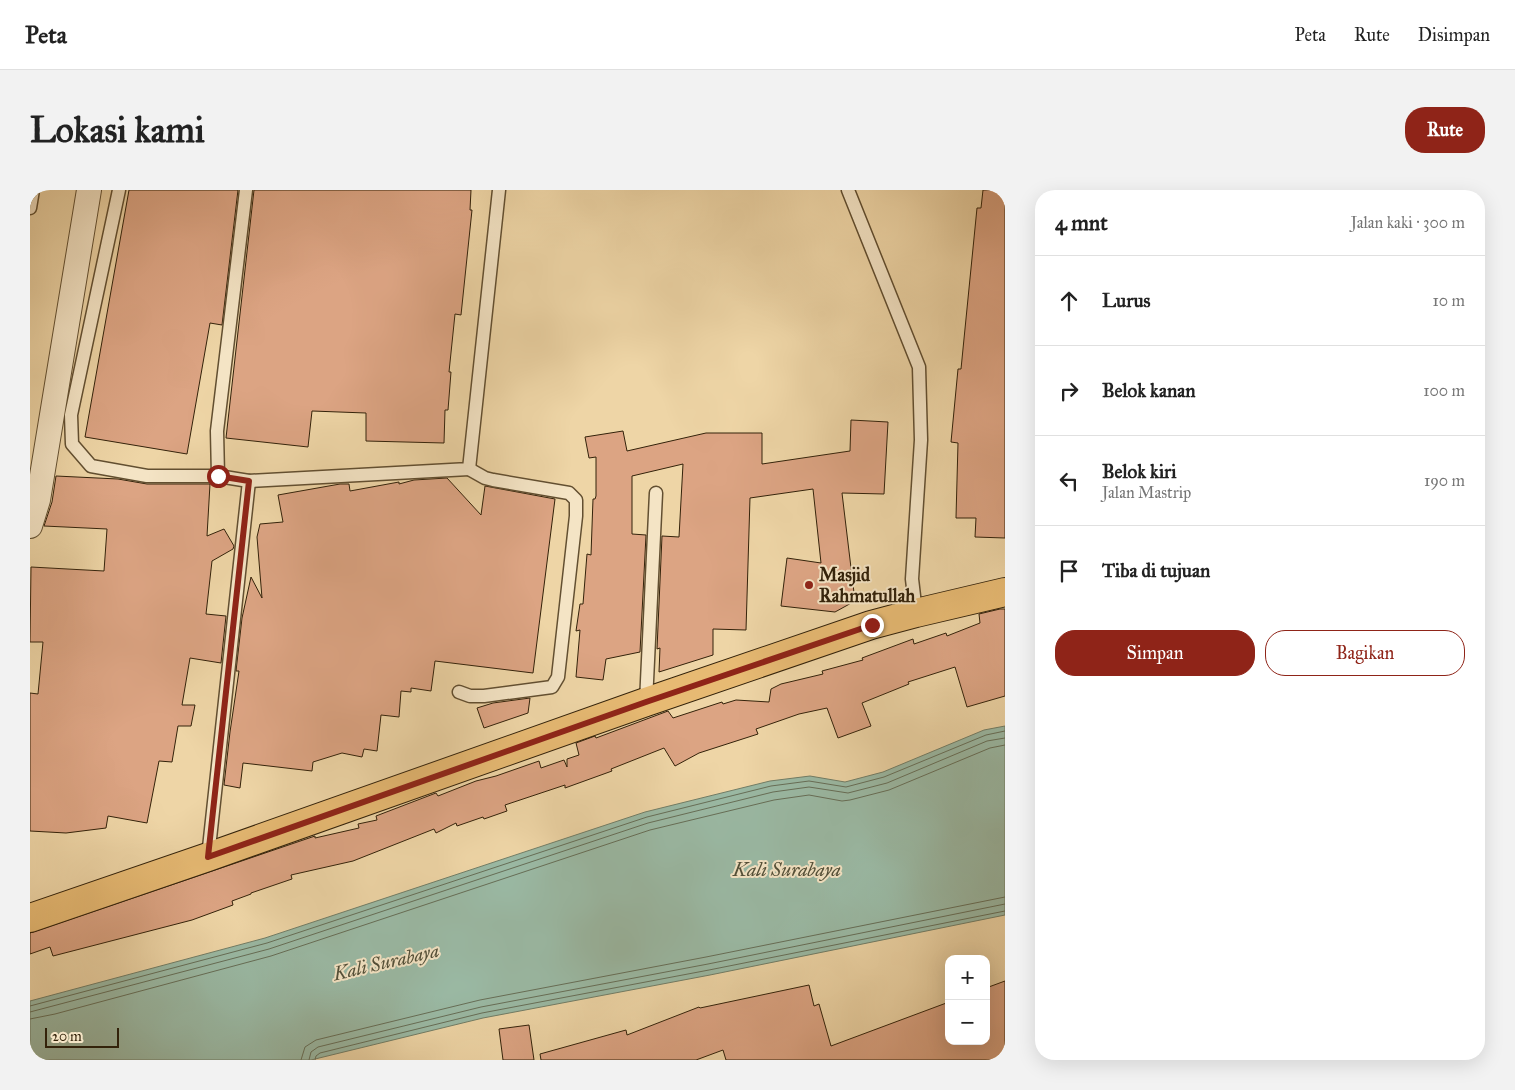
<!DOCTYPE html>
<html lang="id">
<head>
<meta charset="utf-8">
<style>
	body { margin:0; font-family:"IM FELL Great Primer",serif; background:#f2f2f2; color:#222 }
	.controls { position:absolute; right:15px; bottom:15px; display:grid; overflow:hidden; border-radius:10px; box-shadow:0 5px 20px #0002 }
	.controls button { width:45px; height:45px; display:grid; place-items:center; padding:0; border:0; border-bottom:1px solid #e0e0e0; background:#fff; color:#222; font:25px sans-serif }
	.scale { position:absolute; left:15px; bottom:12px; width:74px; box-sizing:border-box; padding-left:5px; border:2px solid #33220a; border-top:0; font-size:14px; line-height:18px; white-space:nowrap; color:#33220a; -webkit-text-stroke:4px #f4e4c5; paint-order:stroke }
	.stop { position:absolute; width:15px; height:15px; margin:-11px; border:4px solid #8f2418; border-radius:50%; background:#fff }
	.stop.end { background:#8f2418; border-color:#fff; box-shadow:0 1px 5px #0008 }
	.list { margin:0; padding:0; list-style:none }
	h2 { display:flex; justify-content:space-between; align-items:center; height:65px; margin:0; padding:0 20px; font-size:21px }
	h2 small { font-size:16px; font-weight:400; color:#767676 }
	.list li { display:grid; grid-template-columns:32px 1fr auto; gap:15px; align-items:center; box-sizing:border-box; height:90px; padding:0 20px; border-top:1px solid #e0e0e0 }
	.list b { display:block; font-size:19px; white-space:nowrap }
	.list p { margin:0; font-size:16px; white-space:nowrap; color:#767676 }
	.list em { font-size:16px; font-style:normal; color:#767676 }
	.actions { display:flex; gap:10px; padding:15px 20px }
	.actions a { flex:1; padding:11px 0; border:1px solid #8f2418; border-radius:20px; text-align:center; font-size:18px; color:#8f2418 }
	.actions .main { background:#8f2418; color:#fff }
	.icon { flex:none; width:28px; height:28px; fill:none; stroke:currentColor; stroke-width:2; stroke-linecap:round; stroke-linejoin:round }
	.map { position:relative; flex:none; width:975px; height:870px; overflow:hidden; border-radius:20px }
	header { display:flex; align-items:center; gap:30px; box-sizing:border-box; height:70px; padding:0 25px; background:#fff; border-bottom:1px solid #e0e0e0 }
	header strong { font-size:24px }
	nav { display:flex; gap:28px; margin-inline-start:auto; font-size:18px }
	.intro { display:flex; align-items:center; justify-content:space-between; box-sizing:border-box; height:120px; padding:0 30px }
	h1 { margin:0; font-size:35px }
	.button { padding:12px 22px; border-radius:20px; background:#8f2418; color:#fff; font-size:18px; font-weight:700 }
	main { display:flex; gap:30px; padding:0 30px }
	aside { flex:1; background:#fff; border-radius:20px; box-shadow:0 5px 20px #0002 }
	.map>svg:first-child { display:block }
	.water { fill:#9ab9a4; stroke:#717d66 }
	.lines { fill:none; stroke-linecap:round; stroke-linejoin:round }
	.shore { stroke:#666e57; stroke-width:1 }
	.building { fill:#dca483; stroke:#33220a }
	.service-casing { stroke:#624f31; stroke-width:15 }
	.minor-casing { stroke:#624f31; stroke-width:26 }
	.primary-casing { stroke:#33220a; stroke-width:30 }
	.service { stroke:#f4e4c5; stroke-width:12 }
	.minor { stroke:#f4e4c5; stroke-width:24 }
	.primary { stroke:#e7ba73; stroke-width:28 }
	.route { stroke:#8f2418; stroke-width:6 }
	.poi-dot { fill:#8f2418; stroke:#f4e4c5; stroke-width:2 }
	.labels { text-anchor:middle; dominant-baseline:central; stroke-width:4; stroke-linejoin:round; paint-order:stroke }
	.poi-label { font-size:18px; font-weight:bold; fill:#33220a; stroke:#f4e4c5; text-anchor:start }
	.water-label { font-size:19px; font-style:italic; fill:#524f38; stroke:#f4e4c5 }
</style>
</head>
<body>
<header>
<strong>Peta</strong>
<nav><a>Peta</a><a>Rute</a><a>Disimpan</a></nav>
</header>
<div class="intro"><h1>Lokasi kami</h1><a class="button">Rute</a></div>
<main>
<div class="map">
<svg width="975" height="870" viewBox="0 0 975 870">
	<rect width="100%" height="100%" fill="#eed5a6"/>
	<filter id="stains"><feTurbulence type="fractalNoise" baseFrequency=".004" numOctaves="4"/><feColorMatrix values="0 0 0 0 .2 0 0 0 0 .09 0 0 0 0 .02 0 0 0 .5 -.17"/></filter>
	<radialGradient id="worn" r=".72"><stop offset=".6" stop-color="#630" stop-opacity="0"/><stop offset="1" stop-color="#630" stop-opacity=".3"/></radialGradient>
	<path class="water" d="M975,536v189l-295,60 -227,43 -172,42h-281v-59l235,-63 380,-126 125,-31 40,-5 35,6 38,-10 101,-42z"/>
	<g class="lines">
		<g class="shore">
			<path d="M0,816l237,-63 380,-126 124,-31 38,-5 37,6 38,-10 102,-42 19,-4"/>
			<path d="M0,822l239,-63 379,-126 125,-31 36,-5 39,6 39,-10 100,-42 18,-3"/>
			<path d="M0,829l25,-5 216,-58 379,-126 124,-30 35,-5 33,6 8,-1 39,-10 101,-42 15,-3"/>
			<path d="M271,870l4,-13 11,-7 164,-40 226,-43 299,-60"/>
			<path d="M279,870l2,-8 7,-5 163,-40 227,-43 297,-60"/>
			<path d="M285,870l1,-4 4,-3 162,-40 227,-43 296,-59"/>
		</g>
	</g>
	<g class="building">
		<path d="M99,0h109l-16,135 -12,-2 -23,131 -102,-17z"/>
		<path d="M224,0h217l-1,20h2l-11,105 -6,-1 -6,58h2l-3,38h-3l-1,33 -78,-2v-28l-54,-2 -4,36 -82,-9z"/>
		<path d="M953,0h22v348l-30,-1 1,-19h-20l2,-75 -7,-1 7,-73h3l16,-161h4z"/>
		<path d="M821,230l37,2 -4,72 -42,-1 13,108 -20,11 -54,-6 6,-48 34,5 -8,-74 -63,9 -4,132 -33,-1v26l-54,17 1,-24 -3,1 5,-113 17,1 4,-73 -51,12v58l14,1 -6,117 -34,7 -3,21 -27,-3 4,-47 -4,1 4,-27h3l4,-50 4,1 2,-56h2l1,-3v-39l-7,1 -4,-21 38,-6 4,20 79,-18h56v31l88,-13z"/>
		<path d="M26,286l62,3 29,5h63l-3,52 17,-7 10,17 -1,3 -21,12 -6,53 20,2 -5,47 -31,-5 -8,47h13l-4,21h-13l-6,36 -13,-1 -12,62 -39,-7 -2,12 -40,5 -36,-2v-138l8,1 5,-52h-13l1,-75 73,4 3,-42 -63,-3 8,-24z"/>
		<path d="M417,288l34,37 4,-29 70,13 -22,174 -98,-12 -4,30 -20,-3v4l-10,-1 -2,26 -18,-2 -4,36 -13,-2 -2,8 -20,-4 -29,9 -1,9 -69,-8 -3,25 -16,-3 6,-53 9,-61h-3l6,-53 9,-41 11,21 -5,-61 3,-13 23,-2 -5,-27 62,-11h9l1,7 49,-9v2l15,-4z"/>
		<path d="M970,419h5v87l-38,11 -12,-40 -47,15 1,2 -47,19 9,23 -33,12 -11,-30 -28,6 -43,15 2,5 -59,19 -24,13 -11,-18 -53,21 1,2 -47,17v-3l-60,20 2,6 -23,8 -1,-2 -26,9 -1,-3 -20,10 -2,-4 -81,32 -62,14 1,4 -41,14v1l-19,7 1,4 -41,15 -139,36 -3,-9 -20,7v-21l285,-97v2l44,-10 -1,-4 19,-4 -1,-4 60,-23 2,3 38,-15 20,-5 43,-15 2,7 23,-8 3,7v-8l12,-4 -3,-12 19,-7 1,2 72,-27 5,7 49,-16 1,2 13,-4 33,2 2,-13 10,-5 42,-10 -1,-3 41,-11 -1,-2 51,-19 1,5 32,-11 1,3 33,-13 -1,-9z"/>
		<path d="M500,508l-2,15 -44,15 -7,-20 16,-5z"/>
		<path d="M975,791v79h-279l-3,-10 -27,10h-155l-1,-6 86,-24 1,5 72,-28 1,1 109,-23 5,21 5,-2 12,42 118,-44v39h37v-53z"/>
		<path d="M499,835l5,35h-31l-4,-31z"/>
	</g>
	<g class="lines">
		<defs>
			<g id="service">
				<path d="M89,0l-48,225 1,29 19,22 56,10h71"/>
				<path d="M216,0l-29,241 1,45 31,5 220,-12 30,-279"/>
				<path d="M818,0l71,177 2,73 -9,139 4,34"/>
				<path d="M0,18l3,-18"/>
				<path d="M429,502l11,4h14l68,-9 6,-10 18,-161v-16l-7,-7 -76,-13 -8,-2 -16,-9"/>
				<path d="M616,512l10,-209"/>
				<path d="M178,667l41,-376"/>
			</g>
			<path id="minor" d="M0,336l8,-26 51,-310"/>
			<path id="primary" d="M0,728l178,-61 438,-155 225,-77 45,-12 89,-21"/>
		</defs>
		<use href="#service" class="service-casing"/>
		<use href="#minor" class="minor-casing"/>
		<use href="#primary" class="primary-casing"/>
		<use href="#service" class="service"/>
		<use href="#minor" class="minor"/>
		<use href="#primary" class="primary"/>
	</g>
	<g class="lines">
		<path class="route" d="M188,286l31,5 -41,376 438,-155 226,-77"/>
	</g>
	<circle class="poi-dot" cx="779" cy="395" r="5"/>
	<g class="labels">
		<g class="poi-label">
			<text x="789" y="385">Masjid<tspan x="789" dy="21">Rahmatullah</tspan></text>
		</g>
		<g class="water-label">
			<text x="757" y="679">Kali Surabaya</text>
			<text transform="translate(356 772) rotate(-13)">Kali Surabaya</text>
		</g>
	</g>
	<rect width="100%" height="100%" filter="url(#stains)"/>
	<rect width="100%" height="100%" fill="url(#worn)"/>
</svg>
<div class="controls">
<button>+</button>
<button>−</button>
</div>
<div class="scale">20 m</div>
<div class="stop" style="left:188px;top:286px"></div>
<div class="stop end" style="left:842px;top:435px"></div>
</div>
<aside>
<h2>4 mnt<small>Jalan kaki · 300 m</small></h2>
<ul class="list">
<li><svg class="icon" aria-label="ahead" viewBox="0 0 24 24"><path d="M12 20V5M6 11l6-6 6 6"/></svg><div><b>Lurus</b></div><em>10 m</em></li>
<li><svg class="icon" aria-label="right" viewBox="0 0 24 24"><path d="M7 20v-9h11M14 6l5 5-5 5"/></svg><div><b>Belok kanan</b></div><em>100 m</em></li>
<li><svg class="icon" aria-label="left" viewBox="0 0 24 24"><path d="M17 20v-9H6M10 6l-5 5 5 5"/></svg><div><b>Belok kiri</b><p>Jalan Mastrip</p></div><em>190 m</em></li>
<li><svg class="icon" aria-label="arrive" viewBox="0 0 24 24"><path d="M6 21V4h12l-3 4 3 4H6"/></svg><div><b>Tiba di tujuan</b></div></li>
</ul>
<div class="actions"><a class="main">Simpan</a><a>Bagikan</a></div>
</aside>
</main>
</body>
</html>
